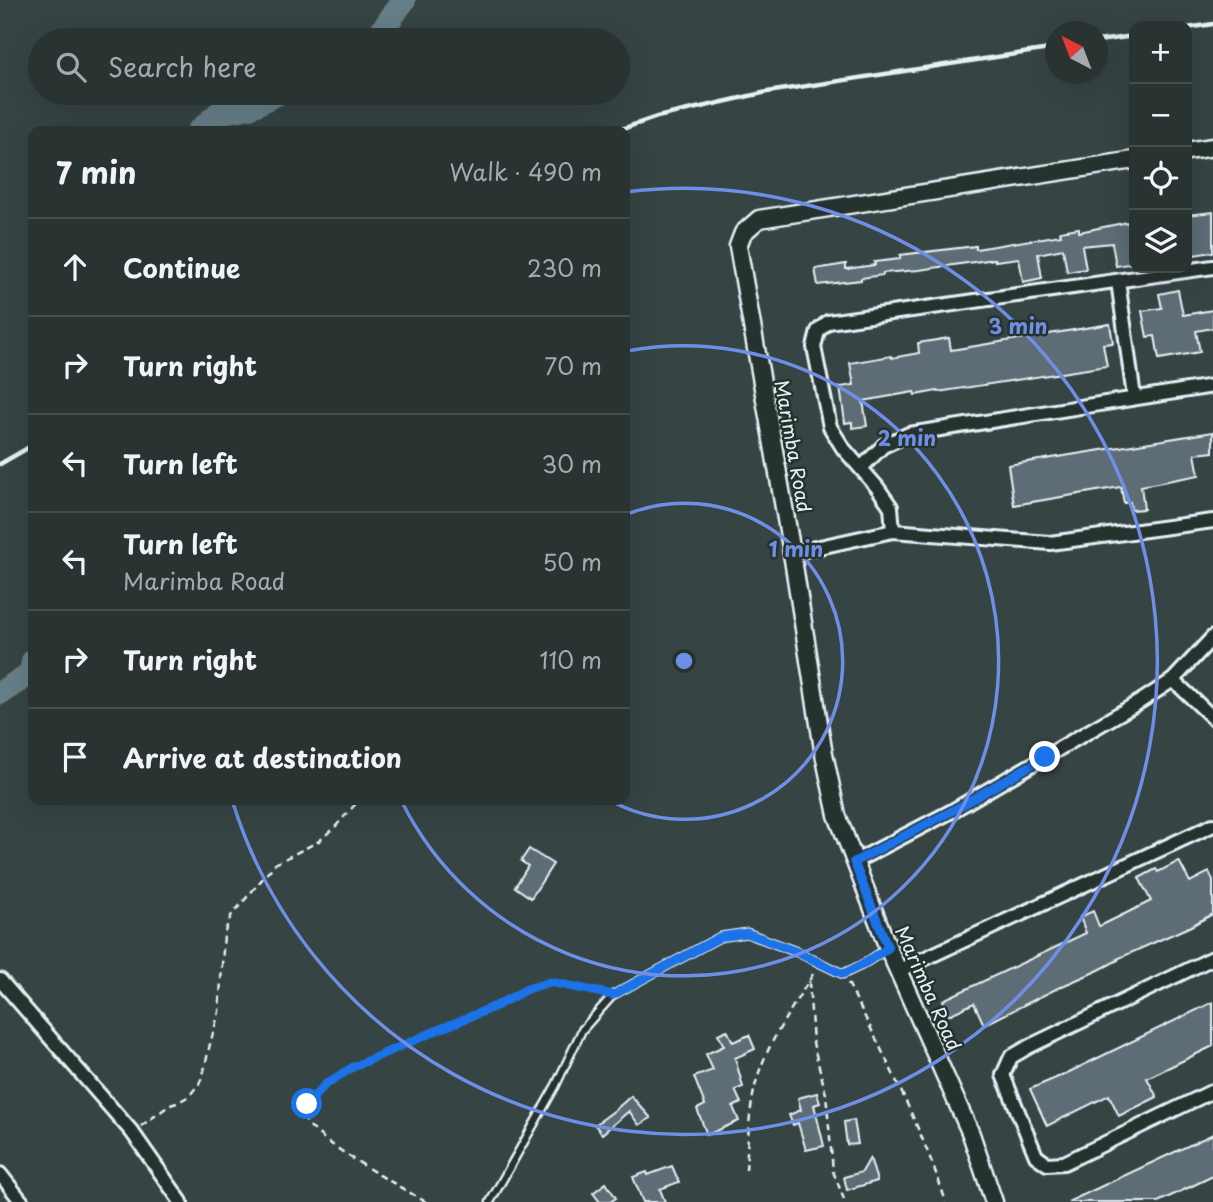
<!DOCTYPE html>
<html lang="en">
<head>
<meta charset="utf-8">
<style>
	body { margin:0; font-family:"Playpen Sans",sans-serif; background:#343f3e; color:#f1f3f6 }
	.controls { position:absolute; right:21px; top:21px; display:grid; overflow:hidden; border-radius:14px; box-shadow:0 7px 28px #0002 }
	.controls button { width:63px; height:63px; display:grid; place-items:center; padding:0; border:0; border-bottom:2px solid #444e4d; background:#283332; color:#f1f3f6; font:35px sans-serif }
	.compass { position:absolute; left:1045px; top:21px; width:63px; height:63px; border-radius:50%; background:#283332; box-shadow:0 7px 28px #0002; rotate:318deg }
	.stop { position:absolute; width:21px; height:21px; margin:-16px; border:5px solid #1a73e8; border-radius:50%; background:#fff }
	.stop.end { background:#1a73e8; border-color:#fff; box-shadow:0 2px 7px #0008 }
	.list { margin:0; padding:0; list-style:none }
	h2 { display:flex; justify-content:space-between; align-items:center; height:91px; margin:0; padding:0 28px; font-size:30px }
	h2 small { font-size:23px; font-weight:400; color:#a5aaac }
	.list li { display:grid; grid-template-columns:46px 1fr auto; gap:21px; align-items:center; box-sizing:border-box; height:98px; padding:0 28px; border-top:2px solid #444e4d }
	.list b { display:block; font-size:26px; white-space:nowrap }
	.list p { margin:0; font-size:23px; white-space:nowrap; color:#a5aaac }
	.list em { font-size:23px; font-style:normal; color:#a5aaac }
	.icon { flex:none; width:38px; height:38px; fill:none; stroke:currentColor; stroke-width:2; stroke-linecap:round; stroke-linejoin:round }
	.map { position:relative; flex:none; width:1213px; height:1202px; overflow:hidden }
	.search { position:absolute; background:#283332; box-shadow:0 7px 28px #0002; left:28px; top:28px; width:602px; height:77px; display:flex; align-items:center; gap:18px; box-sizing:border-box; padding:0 24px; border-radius:38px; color:#a5aaac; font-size:26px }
	.panel { position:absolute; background:#283332; box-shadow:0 7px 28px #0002; left:28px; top:126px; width:602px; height:679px; border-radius:14px }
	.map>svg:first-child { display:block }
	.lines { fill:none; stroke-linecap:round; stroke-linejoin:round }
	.river { stroke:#667e88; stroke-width:24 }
	.building { fill:#5d6c75; stroke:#e8f1f8; stroke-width:2 }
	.service-casing { stroke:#e8f1f8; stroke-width:11 }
	.minor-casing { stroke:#e8f1f8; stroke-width:18 }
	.tertiary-casing { stroke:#e8f1f8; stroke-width:21 }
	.path { stroke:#e8f1f8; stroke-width:2.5; stroke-dasharray:7 5; stroke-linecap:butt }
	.service { stroke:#26332d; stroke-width:6 }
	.minor { stroke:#26332d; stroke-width:12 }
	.tertiary { stroke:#26332d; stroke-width:16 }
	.rail { stroke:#e8f1f8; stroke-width:4.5 }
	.route { stroke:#1a73e8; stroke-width:9 }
	.ring { fill:none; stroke:#6e8fe5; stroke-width:3.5 }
	.labels { text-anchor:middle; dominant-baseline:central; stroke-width:5; stroke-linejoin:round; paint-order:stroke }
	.street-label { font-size:19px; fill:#e8f1f8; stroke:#26332d }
	.centre { fill:#6e8fe5; stroke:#26332d; stroke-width:3.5 }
	.ring-label { font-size:21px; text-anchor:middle; font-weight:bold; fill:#6e8fe5; stroke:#26332d; stroke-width:5; stroke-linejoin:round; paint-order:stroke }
</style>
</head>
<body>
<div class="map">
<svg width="1213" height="1202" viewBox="0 0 1213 1202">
	<rect width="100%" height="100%" fill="#364443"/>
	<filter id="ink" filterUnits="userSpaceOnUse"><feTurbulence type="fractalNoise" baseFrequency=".0143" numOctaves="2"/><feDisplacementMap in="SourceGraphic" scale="14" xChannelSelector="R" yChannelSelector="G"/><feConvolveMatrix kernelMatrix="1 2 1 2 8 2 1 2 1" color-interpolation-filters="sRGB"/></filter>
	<g filter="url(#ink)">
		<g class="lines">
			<g class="river">
				<path d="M375,40l29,-40"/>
				<path d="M199,131l20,-18 31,-6 29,-14"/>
				<path d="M0,693l31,-20 2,-12"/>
			</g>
		</g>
		<g class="building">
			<path d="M1213,212v40l-26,4v-41z"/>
			<path d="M1128,222v2l6,-1v40l-18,3 -4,-23 -30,3 4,23 -19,3 -4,-23 -25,5 4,24 -19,4 -4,-24 -24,3v-2l-76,11 -36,3v2l-22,3v2l-43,5 -3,-16 31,-5v5l29,-4 -1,-3 26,-3v-4l76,-9v3l85,-14 -1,-4 19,-3v4z"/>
			<path d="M1178,290l5,25 30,-5v18l-17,3 4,21 -41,7 -4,-23 -8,1 -5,-26 20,-3 -3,-14z"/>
			<path d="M1110,324l3,19 -10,1 4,22 -169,26 -1,-1 -22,4 -1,-3 -51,9 4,25 -15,2v-6l-7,1 -5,-36 14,-2 -4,-22 41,-7 1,2 27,-5 -1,-10 31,-5 2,12z"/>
			<path d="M1213,432v20l-18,2 4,21 -58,11 3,23 -13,1 -1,-8 -6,1 -3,-16 -107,18 -6,-40z"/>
			<path d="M529,849l24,15 -22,34 -16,-11 13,-21 -7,-5z"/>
			<path d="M1179,861l11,21 19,-10 4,8v34l-22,12 -74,33 1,1 -19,10 -39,17 -76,38 -10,-22 -25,12 -6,-15 143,-67 -6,-16 13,-6 6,15 3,-1 49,-24 -12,-23 17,-9 2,3z"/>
			<path d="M1213,1002v44l-66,32 10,19 -38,19 -10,-21 -62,31 -17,-37 35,-15z"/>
			<path d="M727,1030l6,12 16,-7 6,14 -20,9 8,29 -8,3 6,13 -8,4 6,14 -32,14 -10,-26 8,-4 -11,-28 19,-7 -7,-16 18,-8 -6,-12z"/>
			<path d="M817,1093l3,10 -6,2 10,41 -18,4 -8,-27 -5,2 -4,-10 12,-5 -3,-12z"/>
			<path d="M631,1096l20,22 -12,7 -10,-14 -27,23 -7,-9 20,-15z"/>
			<path d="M854,1120l4,24 -11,1 -3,-23z"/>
			<path d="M1213,1134v42l-23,11 -32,15h-90z"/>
			<path d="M870,1158l7,23 -30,9 -3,-13 18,-5z"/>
			<path d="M672,1166l7,16 -19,7 5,13h-22l-10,-25 14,-5 1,3z"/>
			<path d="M606,1183l10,15 -6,4h-10l-7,-9z"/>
		</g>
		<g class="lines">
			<defs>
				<path id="service" d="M490,1202l66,-117 26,-55 31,-35 107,-58 27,-4 50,19 46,22 19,-9 26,-17"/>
				<g id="minor">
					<path d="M1118,281l16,116"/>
					<path d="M861,468l22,-22 26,-12 304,-48"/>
					<path d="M893,531l-2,-24 -14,-20 -34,-39 -13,-21 -16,-80 4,-16 10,-9 385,-55"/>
					<path d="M792,553l101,-22 157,12 163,-22"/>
					<path d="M1173,680l40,38"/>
					<path d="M854,862l98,-51 189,-110 32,-21 40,-43"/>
					<path d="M1213,958l-183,88 -19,11 -8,18 33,81 11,8 17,-1 149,-72"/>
					<path d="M898,971l315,-146"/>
					<path d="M0,980l132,152 49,70"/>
					<path d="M0,1174l22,28"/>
				</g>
				<g id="tertiary">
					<path d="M1187,151l26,-4"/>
					<path d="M994,1202l-23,-68 -83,-186 -51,-133 -14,-66 -31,-196 -54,-307 5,-13 16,-14 375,-59"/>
				</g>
			</defs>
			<use href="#service" class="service-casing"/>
			<use href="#minor" class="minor-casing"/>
			<use href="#tertiary" class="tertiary-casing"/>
			<g class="path">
				<path d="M809,981l4,62 13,51 7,77 12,31"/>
				<path d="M848,983c36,72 73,143 98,219"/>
				<path d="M141,1126l29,-21 7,-2 12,-7 10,-12 4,-9 7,-31 9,-32 5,-78 7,-18 44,-52 44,-23 17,-15 23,-26"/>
				<path d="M746,1170c2,-33 3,-72 15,-103 13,-34 35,-65 54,-96"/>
				<path d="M426,1202c-20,-12 -124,-68 -123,-88 0,-7 7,-13 11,-17 22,-23 49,-33 77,-46 34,-15 68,-29 102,-44 19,-8 34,-19 53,-24 11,-3 44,7 57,10"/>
			</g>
			<use href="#service" class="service"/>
			<use href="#minor" class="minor"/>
			<use href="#tertiary" class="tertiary"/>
			<g class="rail">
				<path d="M1187,28l26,-4"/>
				<path d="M1098,41l36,-5"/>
				<path d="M616,131l41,-14 110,-25 289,-44"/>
				<path d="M0,464l33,-19"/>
			</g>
		</g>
	</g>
	<g class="lines" filter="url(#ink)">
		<path class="route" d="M307,1104l19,-20 27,-17 87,-38 56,-23 31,-17 23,-7 63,13 107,-58 27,-4 50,19 46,22 19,-9 26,-17 -34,-86 98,-51 93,-54"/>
	</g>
	<g class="ring">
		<path d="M625 515A158 158 0 1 1 609 800"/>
		<path d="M627 351A315 315 0 1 1 402 802"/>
		<path d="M626 192A473 473 0 1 1 233 803"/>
	</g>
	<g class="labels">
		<g class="street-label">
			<text transform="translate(794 446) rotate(80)">Marimba Road</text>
			<text transform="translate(929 988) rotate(66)">Marimba Road</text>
		</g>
	</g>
	<circle cx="684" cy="661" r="10" class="centre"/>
	<g class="ring-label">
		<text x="1018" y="334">3 min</text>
		<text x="907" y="446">2 min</text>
		<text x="796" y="557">1 min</text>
	</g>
</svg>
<div class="controls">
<button>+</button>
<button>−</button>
<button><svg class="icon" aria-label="locate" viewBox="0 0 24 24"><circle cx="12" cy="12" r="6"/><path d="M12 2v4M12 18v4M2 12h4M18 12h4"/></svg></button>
<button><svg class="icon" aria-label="layers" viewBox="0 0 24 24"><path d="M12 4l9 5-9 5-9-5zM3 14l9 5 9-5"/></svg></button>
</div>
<svg class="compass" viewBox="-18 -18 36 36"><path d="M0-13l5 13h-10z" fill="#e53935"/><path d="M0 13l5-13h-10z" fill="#a5aaac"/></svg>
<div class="stop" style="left:307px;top:1104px"></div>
<div class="stop end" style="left:1045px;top:757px"></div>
<div class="search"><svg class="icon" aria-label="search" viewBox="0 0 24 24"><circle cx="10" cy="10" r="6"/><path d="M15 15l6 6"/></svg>Search here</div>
<section class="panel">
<h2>7 min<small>Walk · 490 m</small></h2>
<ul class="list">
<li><svg class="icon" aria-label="ahead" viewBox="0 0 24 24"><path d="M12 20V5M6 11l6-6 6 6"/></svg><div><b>Continue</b></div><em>230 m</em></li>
<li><svg class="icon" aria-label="right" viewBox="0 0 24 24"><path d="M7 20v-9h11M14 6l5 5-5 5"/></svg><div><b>Turn right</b></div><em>70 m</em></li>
<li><svg class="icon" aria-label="left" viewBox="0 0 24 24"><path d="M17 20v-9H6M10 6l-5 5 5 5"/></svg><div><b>Turn left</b></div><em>30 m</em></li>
<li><svg class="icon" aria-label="left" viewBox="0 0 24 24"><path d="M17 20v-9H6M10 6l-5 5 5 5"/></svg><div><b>Turn left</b><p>Marimba Road</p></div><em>50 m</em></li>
<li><svg class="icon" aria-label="right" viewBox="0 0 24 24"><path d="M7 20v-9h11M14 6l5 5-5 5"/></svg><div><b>Turn right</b></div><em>110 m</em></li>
<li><svg class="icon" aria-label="arrive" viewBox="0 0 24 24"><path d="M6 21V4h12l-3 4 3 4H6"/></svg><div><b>Arrive at destination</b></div></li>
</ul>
</section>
</div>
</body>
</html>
